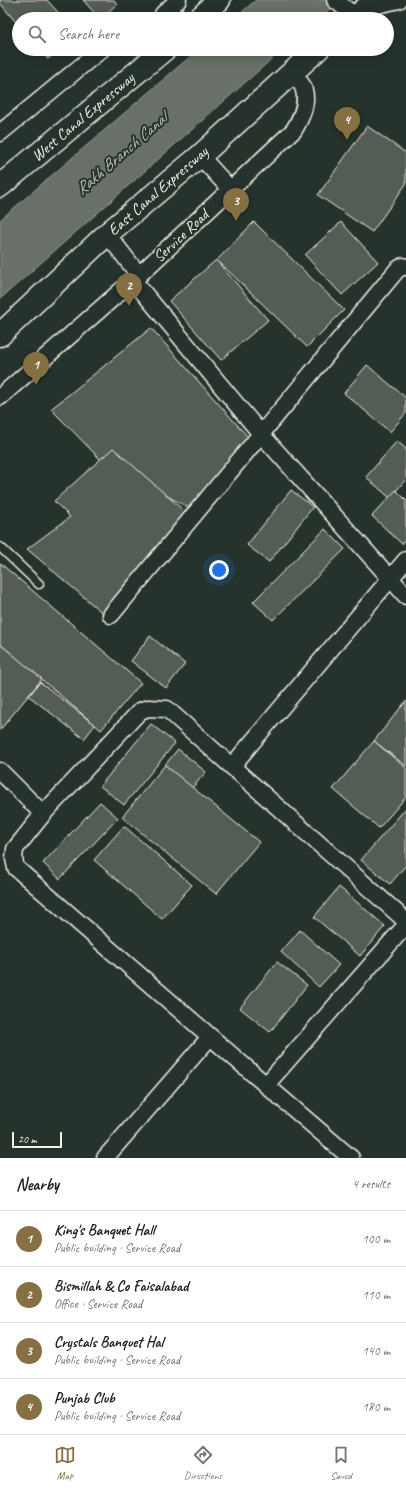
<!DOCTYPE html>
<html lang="en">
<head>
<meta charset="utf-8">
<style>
	body { margin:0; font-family:Caveat,sans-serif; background:#f6f6f6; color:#202124 }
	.scale { position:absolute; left:12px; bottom:10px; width:50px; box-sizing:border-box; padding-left:4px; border:2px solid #f4f1e8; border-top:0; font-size:11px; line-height:14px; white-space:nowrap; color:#f4f1e8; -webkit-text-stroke:3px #26332d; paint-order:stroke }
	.you { position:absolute; left:219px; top:570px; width:14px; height:14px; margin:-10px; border:3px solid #fff; border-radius:50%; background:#1a73e8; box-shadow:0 0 0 6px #1a73e833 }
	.badge { display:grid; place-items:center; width:26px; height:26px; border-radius:50%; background:#847042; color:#fff; font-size:13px; font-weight:700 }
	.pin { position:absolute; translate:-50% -33px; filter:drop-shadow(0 1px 2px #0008) }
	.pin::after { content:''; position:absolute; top:21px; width:14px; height:12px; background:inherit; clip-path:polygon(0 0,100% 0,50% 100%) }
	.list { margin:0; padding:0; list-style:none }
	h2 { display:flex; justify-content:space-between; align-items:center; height:52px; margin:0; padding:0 16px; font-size:17px }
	h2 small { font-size:13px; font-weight:400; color:#757577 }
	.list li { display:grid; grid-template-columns:26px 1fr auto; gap:12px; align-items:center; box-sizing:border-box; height:56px; padding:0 16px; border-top:1px solid #e0e0e0 }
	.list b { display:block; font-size:15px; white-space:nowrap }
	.list p { margin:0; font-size:13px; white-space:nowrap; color:#757577 }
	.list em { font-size:13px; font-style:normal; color:#757577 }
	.icon { flex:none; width:22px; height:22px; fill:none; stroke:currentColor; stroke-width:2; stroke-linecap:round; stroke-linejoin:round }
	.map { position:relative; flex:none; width:406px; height:1158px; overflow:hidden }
	.search { position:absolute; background:#fff; box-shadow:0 2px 10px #0003; left:12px; right:12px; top:12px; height:44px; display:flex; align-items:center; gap:10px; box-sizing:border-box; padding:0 14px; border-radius:22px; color:#757577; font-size:15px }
	.sheet { height:276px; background:#fff }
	nav { display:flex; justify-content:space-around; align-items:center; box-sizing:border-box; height:56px; border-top:1px solid #e0e0e0; background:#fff; font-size:11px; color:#757577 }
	nav a { display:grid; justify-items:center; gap:2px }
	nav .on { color:#847042 }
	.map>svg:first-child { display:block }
	.water { fill:#676f68; stroke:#9fa39b }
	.building { fill:#525c55; stroke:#f4f1e8 }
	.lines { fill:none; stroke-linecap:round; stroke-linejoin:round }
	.service-casing { stroke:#f4f1e8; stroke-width:11 }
	.minor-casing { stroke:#f4f1e8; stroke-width:19 }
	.primary-casing { stroke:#f4f1e8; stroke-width:25 }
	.service { stroke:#26332d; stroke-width:8 }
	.minor { stroke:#26332d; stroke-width:16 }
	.primary { stroke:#26332d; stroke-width:22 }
	.labels { text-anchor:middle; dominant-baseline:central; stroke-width:4; stroke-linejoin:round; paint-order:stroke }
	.street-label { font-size:16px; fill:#f4f1e8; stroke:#26332d }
	.water-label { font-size:17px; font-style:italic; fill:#bcbdb5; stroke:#26332d }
</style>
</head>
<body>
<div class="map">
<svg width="406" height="1158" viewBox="0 0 406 1158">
	<rect width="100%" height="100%" fill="#26332d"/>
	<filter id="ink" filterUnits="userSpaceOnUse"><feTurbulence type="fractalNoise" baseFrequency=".025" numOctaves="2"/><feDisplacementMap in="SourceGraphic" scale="8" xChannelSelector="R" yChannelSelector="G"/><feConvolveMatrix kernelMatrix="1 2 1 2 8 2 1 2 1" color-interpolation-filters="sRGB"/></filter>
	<g filter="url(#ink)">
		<g class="water">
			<path d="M256,0h84l-22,19h-84z"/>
			<path d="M199,49h84l-283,250v-79z"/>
		</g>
		<g class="building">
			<path d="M0,0h47l17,19h-45v7l-19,-23z"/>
			<path d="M83,0h31l3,4 -17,15z"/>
			<path d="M39,49h21l-12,10z"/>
			<path d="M367,126l39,27v31l-34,48 -54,-37z"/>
			<path d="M254,222l90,88 -37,37 -90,-87z"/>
			<path d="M341,222l37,40 -36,33 -37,-40z"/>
			<path d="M216,260l52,60 -47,40 -52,-59z"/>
			<path d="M151,328l97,109 -59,71 -89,-49 -49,-50z"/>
			<path d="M367,365l39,33v15l-16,19 -46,-39z"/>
			<path d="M397,441l9,8v30l-16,19 -24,-21z"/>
			<path d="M113,448l77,68 -85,99 -78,-66 43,-32 -16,-16z"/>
			<path d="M291,490l22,17 -44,55 -22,-17z"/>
			<path d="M396,490l10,10v40l-4,4 -30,-28z"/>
			<path d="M325,529l20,20 -72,71 -20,-18z"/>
			<path d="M0,563l141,120 -40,47 -101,-86z"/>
			<path d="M150,636l35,28 -19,24 -35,-27z"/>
			<path d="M0,644l42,35 -42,51z"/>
			<path d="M40,682l55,43 -11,14 -55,-43z"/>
			<path d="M406,701v65l-32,-25z"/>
			<path d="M151,724l24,19 -51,62 -24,-19z"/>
			<path d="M374,741l32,27v29l-27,31 -46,-39z"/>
			<path d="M178,749l28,23 -14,16 -27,-23z"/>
			<path d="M165,765l94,77 -43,52 -94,-77z"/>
			<path d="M100,802l18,16 -58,61 -17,-16z"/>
			<path d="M406,808v57l-16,19 -29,-24z"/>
			<path d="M124,826l68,59 -30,34 -68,-59z"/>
			<path d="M339,887l46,39 -25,30 -46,-39z"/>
			<path d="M300,930l39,35 -20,22 -38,-35z"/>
			<path d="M277,962l30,23 -37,47 -30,-24z"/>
		</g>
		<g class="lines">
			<defs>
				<path id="service" d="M0,547l39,37"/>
				<g id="minor">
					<path d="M335,0l21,17 21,-12 22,-5"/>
					<path d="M163,14l15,-14"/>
					<path d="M0,133l102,-84"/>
					<path d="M200,156l31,34"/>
					<path d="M107,234l32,41"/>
					<path d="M133,280l128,154 145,162"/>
					<path d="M0,397l139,-122 155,-145c7,-12 15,-28 9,-43 -2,-5 -8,-10 -12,-15"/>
					<path d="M111,615l286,-345 6,-4 3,1"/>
					<path d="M232,766l174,-206"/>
					<path d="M0,771l43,43"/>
					<path d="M266,1085l-250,-217 -2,-9 1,-10 28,-35 97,-103 8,-3 19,1 239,212"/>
					<path d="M105,1158l105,-121"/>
					<path d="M351,1158l-85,-73 140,-160"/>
				</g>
				<g id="primary">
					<path d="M199,19l20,-19"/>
					<path d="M353,19l23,-19"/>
					<path d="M0,186l165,-137"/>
					<path d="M0,335l107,-101 93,-78 118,-107"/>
				</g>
			</defs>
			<use href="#service" class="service-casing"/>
			<use href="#minor" class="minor-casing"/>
			<use href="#primary" class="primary-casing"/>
			<use href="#service" class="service"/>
			<use href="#minor" class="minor"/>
			<use href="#primary" class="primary"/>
		</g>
	</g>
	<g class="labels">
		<g class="street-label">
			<text transform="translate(83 117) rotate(-40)">West Canal Expressway</text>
			<text transform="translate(158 191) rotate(-41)">East Canal Expressway</text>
			<text transform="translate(181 236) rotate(-43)">Service Road</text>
		</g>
		<g class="water-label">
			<text transform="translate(121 154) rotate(-41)">Rakh Branch Canal</text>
		</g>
	</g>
</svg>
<div class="scale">20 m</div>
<div class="you"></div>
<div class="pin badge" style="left:36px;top:385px">1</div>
<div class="pin badge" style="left:129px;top:306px">2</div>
<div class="pin badge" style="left:236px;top:221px">3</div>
<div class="pin badge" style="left:347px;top:140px">4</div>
<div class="search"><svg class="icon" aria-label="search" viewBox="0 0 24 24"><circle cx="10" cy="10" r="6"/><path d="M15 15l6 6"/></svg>Search here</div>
</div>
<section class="sheet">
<h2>Nearby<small>4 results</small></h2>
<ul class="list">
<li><span class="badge">1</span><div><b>King's Banquet Hall</b><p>Public building · Service Road</p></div><em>100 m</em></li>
<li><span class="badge">2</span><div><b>Bismillah &amp; Co Faisalabad</b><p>Office · Service Road</p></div><em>110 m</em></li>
<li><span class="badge">3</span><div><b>Crystals Banquet Hal</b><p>Public building · Service Road</p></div><em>140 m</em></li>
<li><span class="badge">4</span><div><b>Punjab Club</b><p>Public building · Service Road</p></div><em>180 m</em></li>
</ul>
</section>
<nav>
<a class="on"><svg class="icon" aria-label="map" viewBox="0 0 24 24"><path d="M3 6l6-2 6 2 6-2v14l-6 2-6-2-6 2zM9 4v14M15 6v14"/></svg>Map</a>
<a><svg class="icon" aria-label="directions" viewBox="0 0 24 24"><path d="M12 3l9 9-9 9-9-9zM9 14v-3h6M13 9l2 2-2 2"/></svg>Directions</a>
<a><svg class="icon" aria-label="saved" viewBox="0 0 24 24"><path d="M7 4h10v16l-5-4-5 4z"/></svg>Saved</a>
</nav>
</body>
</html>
